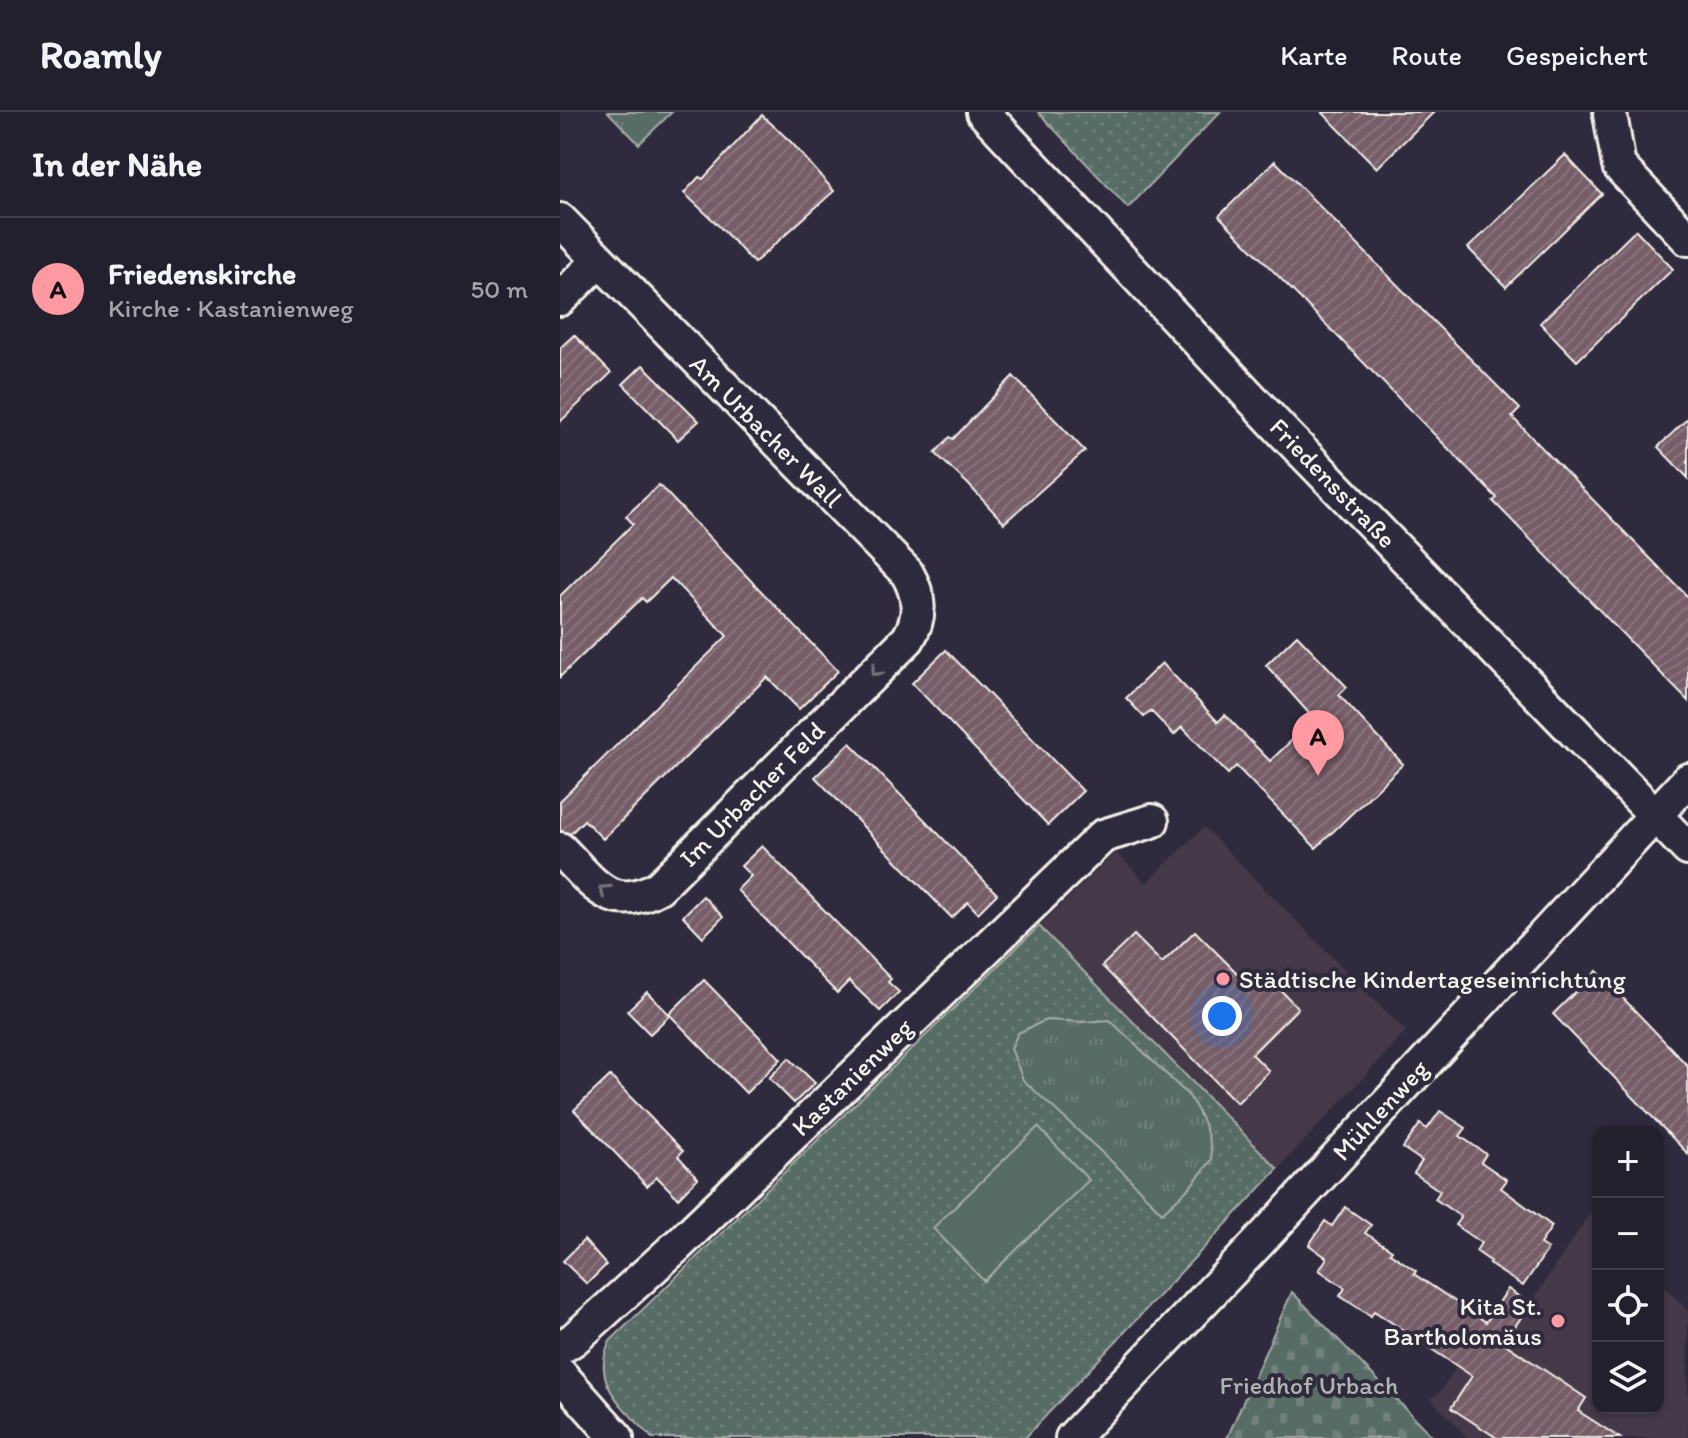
<!DOCTYPE html>
<html lang="de">
<head>
<meta charset="utf-8">
<style>
	body { margin:0; font-family:Itim,sans-serif; background:#2b2836; color:#f1f3f6 }
	.controls { position:absolute; right:24px; bottom:24px; display:grid; overflow:hidden; border-radius:16px; box-shadow:0 2px 6px #0004 }
	.controls button { width:72px; height:72px; display:grid; place-items:center; padding:0; border:0; border-bottom:2px solid #403e4a; background:#23202e; color:#f1f3f6; font:40px sans-serif }
	.you { position:absolute; left:662px; top:904px; width:28px; height:28px; margin:-20px; border:6px solid #fff; border-radius:50%; background:#1a73e8; box-shadow:0 0 0 12px #1a73e833 }
	.badge { display:grid; place-items:center; width:52px; height:52px; border-radius:50%; background:#ff9aa2; color:#111; font-size:26px; font-weight:700 }
	.pin { position:absolute; translate:-50% -66px; filter:drop-shadow(0 2px 4px #0008) }
	.pin::after { content:''; position:absolute; top:42px; width:28px; height:24px; background:inherit; clip-path:polygon(0 0,100% 0,50% 100%) }
	.list { margin:0; padding:0; list-style:none }
	h2 { display:flex; justify-content:space-between; align-items:center; height:104px; margin:0; padding:0 32px; font-size:34px }
	h2 small { font-size:26px; font-weight:400; color:#a3a3aa }
	.list li { display:grid; grid-template-columns:52px 1fr auto; gap:24px; align-items:center; box-sizing:border-box; height:144px; padding:0 32px; border-top:2px solid #403e4a }
	.list b { display:block; font-size:30px; white-space:nowrap }
	.list p { margin:0; font-size:26px; white-space:nowrap; color:#a3a3aa }
	.list em { font-size:26px; font-style:normal; color:#a3a3aa }
	.icon { flex:none; width:44px; height:44px; fill:none; stroke:currentColor; stroke-width:2; stroke-linecap:round; stroke-linejoin:round }
	.map { position:relative; flex:none; width:1128px; height:1326px; overflow:hidden }
	header { display:flex; align-items:center; gap:48px; box-sizing:border-box; height:112px; padding:0 40px; background:#23202e; border-bottom:2px solid #403e4a }
	header strong { font-size:38px }
	nav { display:flex; gap:44px; margin-inline-start:auto; font-size:28px }
	main { display:flex }
	aside { flex:1; background:#23202e }
	.map>svg:first-child { display:block }
	.built { fill:#44394a }
	.grass { fill:url(#grass-dots); stroke:#a6aea7; stroke-width:2 }
	.cemetery { fill:url(#cemetery-stones); stroke:#a6aea7; stroke-width:2 }
	.park { fill:url(#park-tufts); stroke:#a6aea7; stroke-width:2 }
	.pitch { fill:#586c66; stroke:#a6aea7; stroke-width:2 }
	.building { fill:url(#building-hatch); stroke:#f4f1e8; stroke-width:2 }
	.lines { fill:none; stroke-linecap:round; stroke-linejoin:round }
	.minor-casing { stroke:#f4f1e8; stroke-width:38 }
	.minor { stroke:#2f2a3d; stroke-width:32 }
	.oneway { stroke:#747079 }
	.poi-dot { fill:#ff9aa2; stroke:#2f2a3d; stroke-width:3 }
	.labels { text-anchor:middle; dominant-baseline:central; stroke-width:8; stroke-linejoin:round; paint-order:stroke }
	.street-label { font-size:26px; fill:#f4f1e8; stroke:#2f2a3d }
	.poi-label { font-size:26px; fill:#f4f1e8; stroke:#2f2a3d; text-anchor:start }
	.park-label { font-size:26px; fill:#aeb5ae; stroke:#2f2a3d }
</style>
</head>
<body>
<header>
<strong>Roamly</strong>
<nav><a>Karte</a><a>Route</a><a>Gespeichert</a></nav>
</header>
<main>
<aside>
<h2>In der Nähe<small></small></h2>
<ul class="list">
<li><span class="badge">A</span><div><b>Friedenskirche</b><p>Kirche · Kastanienweg</p></div><em>50 m</em></li>
</ul>
</aside>
<div class="map">
<svg width="1128" height="1326" viewBox="0 0 1128 1326">
	<defs>
		<pattern id="grass-dots" width="8" height="8" patternUnits="userSpaceOnUse" patternTransform="scale(2)"><rect width="8" height="8" fill="#586c66"/><path d="M2 2h.1M6 6h.1" fill="none" stroke="#71817c" stroke-width="1.8" stroke-linecap="round"/></pattern>
		<pattern id="cemetery-stones" width="16" height="16" patternUnits="userSpaceOnUse" patternTransform="scale(2)"><rect width="16" height="16" fill="#586c66"/><path d="M2 7V4a2 2 0 0 1 4 0v3zM10 15v-3a2 2 0 0 1 4 0v3z" fill="#71817c"/></pattern>
		<pattern id="park-tufts" width="24" height="20" patternUnits="userSpaceOnUse" patternTransform="scale(2)"><rect width="24" height="20" fill="#586c66"/><path d="M3 7l-1-3M5 7V3M7 7l1-3M15 17l-1-3M17 17v-4M19 17l1-3" fill="none" stroke="#71817c"/></pattern>
		<pattern id="building-hatch" width="6" height="6" patternUnits="userSpaceOnUse" patternTransform="scale(2)"><rect width="6" height="6" fill="#765d68"/><path d="M-1 1l2-2M0 6l6-6M5 7l2-2" fill="none" stroke="#8a757e"/></pattern>
	</defs>
	<rect width="100%" height="100%" fill="#2f2a3d"/>
	<filter id="ink" filterUnits="userSpaceOnUse"><feTurbulence type="fractalNoise" baseFrequency=".0125" numOctaves="2"/><feDisplacementMap in="SourceGraphic" scale="16" xChannelSelector="R" yChannelSelector="G"/><feConvolveMatrix kernelMatrix="1 2 1 2 8 2 1 2 1" color-interpolation-filters="sRGB"/></filter>
	<g filter="url(#ink)">
		<g class="built">
			<path d="M644,715l202,205 -128,137 -239,-243 77,-74 30,31z"/>
			<path d="M1032,1098l6,7v191h60v-129l30,32v127h-220l-38,-40 10,-6 17,-26 23,14z"/>
		</g>
		<g class="grass">
			<path d="M478,0h182l-92,96z"/>
			<path d="M479,814l239,243 -253,269h-373c-27,-30 -63,-54 -42,-97z"/>
		</g>
		<path class="cemetery" d="M732,1180l142,146h-207z"/>
		<g class="park">
			<path d="M48,0h64l-33,32z"/>
			<path d="M486,908l37,2 27,-2 79,76c13,20 22,41 23,64l-22,27 -28,26 -38,-40 -101,-93 -12,-32 7,-15z"/>
		</g>
		<path class="pitch" d="M478,1015l51,53 -105,101 -51,-53z"/>
		<g class="building">
			<path d="M762,0h112l-57,56z"/>
			<path d="M202,3l30,28 42,48 -80,72 -37,-39 -33,-31 15,-16 4,2z"/>
			<path d="M1005,43l37,39 -96,93 -38,-39z"/>
			<path d="M715,49l245,248 -8,8 176,180v104l-195,-200 4,-3 -278,-282z"/>
			<path d="M1076,118l37,39 -96,92 -37,-38z"/>
			<path d="M14,223l37,38 -51,49v-74z"/>
			<path d="M83,253l56,56 -21,19 -55,-56z"/>
			<path d="M453,264l72,75 -81,72 -36,-39 -33,-31 15,-16 3,2z"/>
			<path d="M1128,306v60l-30,-31z"/>
			<path d="M99,373l179,186 -39,38 -32,-32 -164,162 -19,-19 -14,14 -10,-3v-30l167,-165 -56,-58 -25,24 -4,-4 -82,79v-81l73,-72 -7,-8z"/>
			<path d="M737,523l50,52 -8,8 64,69 -87,84 -80,-82 -8,8 -46,-47 -8,8 -23,-24 -7,6 -18,-19 36,-35 56,59 7,-7 45,46 44,-42 -48,-54z"/>
			<path d="M386,538l137,141 -35,34 -136,-142z"/>
			<path d="M290,631l147,151 -19,19 -10,-11 -16,16 -137,-141z"/>
			<path d="M202,734l129,133 -3,3 11,10 -19,19 -31,-30 -12,12 -100,-103 14,-14 -10,-10z"/>
			<path d="M143,784l20,21 -20,20 -20,-21z"/>
			<path d="M635,819l58,58 14,-13 31,32 -46,46 17,17 -32,32 -135,-137 32,-31 28,28z"/>
			<path d="M1037,859l91,95v88l-135,-140z"/>
			<path d="M144,868l77,79 -35,34 -77,-79z"/>
			<path d="M87,880l23,23 -20,19 -23,-23z"/>
			<path d="M229,946l26,25 -21,20 -25,-25z"/>
			<path d="M50,964l73,75 -5,5 20,22 -20,20 -21,-21 -10,9 -73,-76z"/>
			<path d="M880,999l26,17 -6,8 26,18 -5,8 26,18 -6,8 51,38 -12,18 8,5 -25,37 -34,-22 1,-3 -14,-10 5,-8 -26,-18 6,-8 -26,-18 5,-8 -26,-18 8,-12 -19,-13 17,-24 7,5z"/>
			<path d="M785,1095l26,18 -6,8 27,17 -2,3 26,18 -2,3 72,48 22,-33 22,15 -26,39 82,55 -8,13 42,27h-123l-46,-30 21,-32 -98,-65 -3,5 -31,-20 5,-8 -26,-18 8,-12 -18,-13 16,-24 7,5z"/>
			<path d="M24,1128l22,25 -19,19 -24,-23z"/>
		</g>
		<g class="lines">
			<defs>
				<g id="minor">
					<path d="M423,0l301,321 404,416"/>
					<path d="M1050,2l9,52 69,73"/>
					<path d="M0,108l347,353c13,23 15,43 1,66l-249,248c-49,28 -66,-5 -99,-38"/>
					<path d="M0,187l39,-38"/>
					<path d="M0,1236l14,-9 103,-93 426,-410 49,-15"/>
					<path d="M0,1262l57,64"/>
					<path d="M512,1326l187,-196 429,-462"/>
				</g>
			</defs>
			<use href="#minor" class="minor-casing"/>
			<use href="#minor" class="minor"/>
		</g>
		<defs><path id="oneway-chevron" d="M-2-3.5L2.5 0L-2 3.5" fill="none" stroke-width="1.6" stroke-linecap="round" stroke-linejoin="round" transform="scale(2)"/></defs>
		<g class="oneway">
			<use href="#oneway-chevron" transform="translate(316 559) rotate(135)"/>
			<use href="#oneway-chevron" transform="translate(44 778) rotate(-146)"/>
		</g>
	</g>
	<g class="poi-dot">
		<circle cx="663" cy="867" r="8"/>
		<circle cx="998" cy="1209" r="8"/>
	</g>
	<g class="labels">
		<g class="street-label">
			<text transform="translate(206 319) rotate(45)">Am Urbacher Wall</text>
			<text transform="translate(773 371) rotate(46)">Friedensstraße</text>
			<text transform="translate(192 682) rotate(-45)">Im Urbacher Feld</text>
			<text transform="translate(292 965) rotate(-44)">Kastanienweg</text>
			<text transform="translate(820 998) rotate(-47)">Mühlenweg</text>
		</g>
		<g class="poi-label">
			<text x="679" y="867">Städtische Kindertageseinrichtung</text>
			<text x="982" y="1194" text-anchor="end">Kita St.<tspan x="982" dy="30">Bartholomäus</tspan></text>
		</g>
		<g class="park-label">
			<text x="749" y="1273">Friedhof Urbach</text>
		</g>
	</g>
</svg>
<div class="controls">
<button>+</button>
<button>−</button>
<button><svg class="icon" aria-label="locate" viewBox="0 0 24 24"><circle cx="12" cy="12" r="6"/><path d="M12 2v4M12 18v4M2 12h4M18 12h4"/></svg></button>
<button><svg class="icon" aria-label="layers" viewBox="0 0 24 24"><path d="M12 4l9 5-9 5-9-5zM3 14l9 5 9-5"/></svg></button>
</div>
<div class="you"></div>
<div class="pin badge" style="left:758px;top:664px">A</div>
</div>
</main>
</body>
</html>
